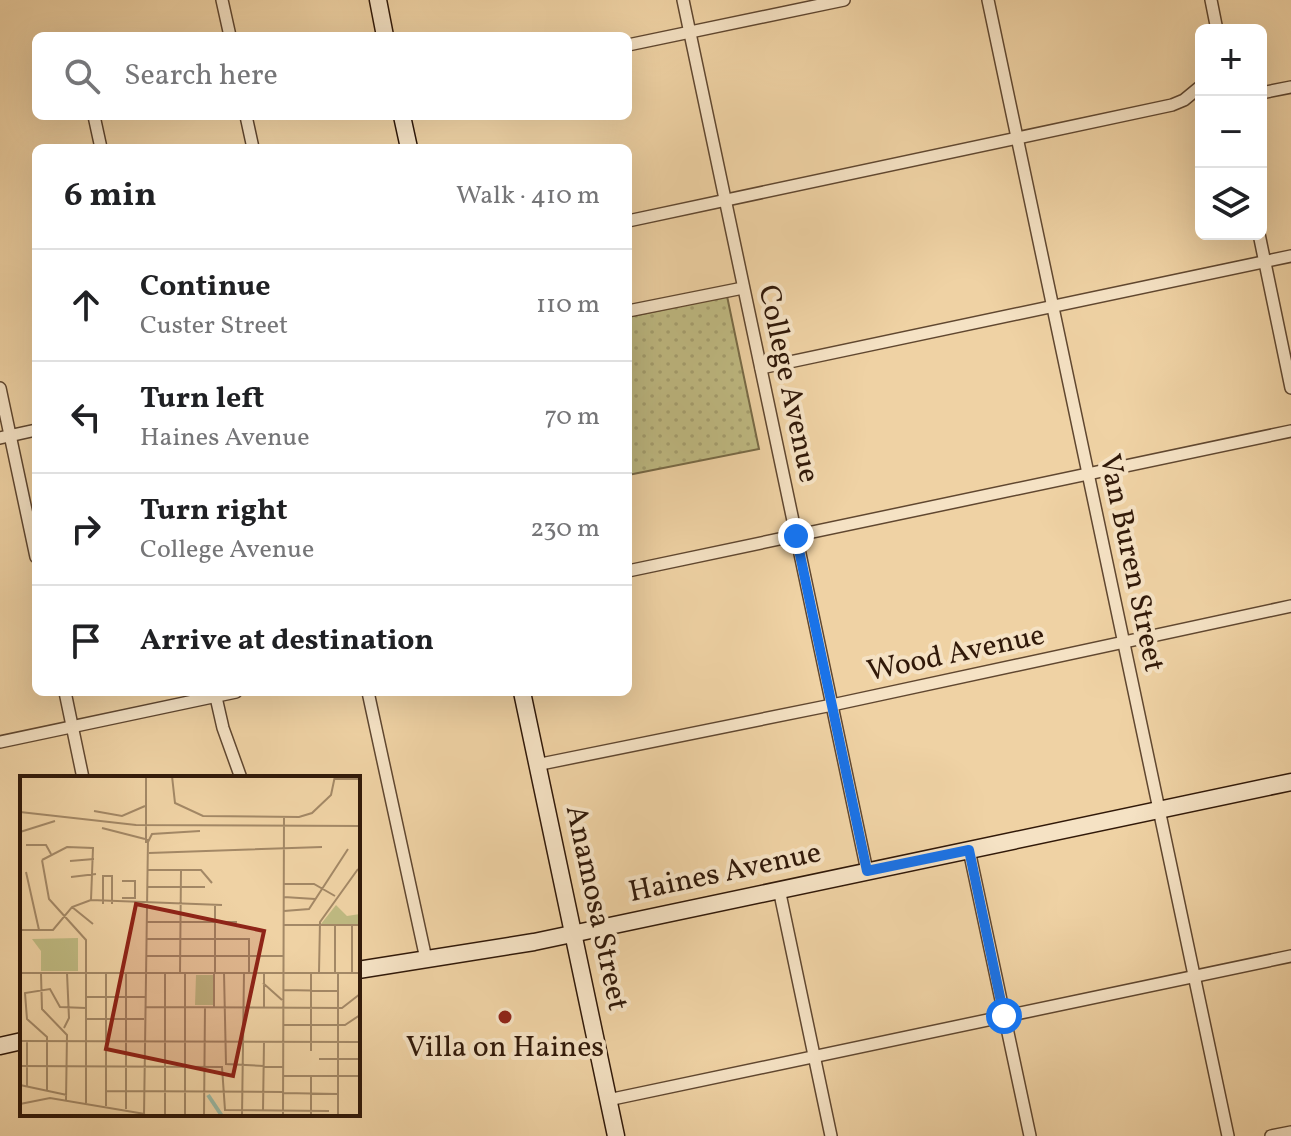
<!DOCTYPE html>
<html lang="en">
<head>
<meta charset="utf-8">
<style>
	body { margin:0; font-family:Vollkorn,serif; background:#f6f6f6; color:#202124 }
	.controls { position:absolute; right:24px; top:24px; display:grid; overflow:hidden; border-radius:12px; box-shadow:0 8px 32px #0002 }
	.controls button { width:72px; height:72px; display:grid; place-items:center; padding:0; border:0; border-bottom:2px solid #e0e0e0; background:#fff; color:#202124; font:40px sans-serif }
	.stop { position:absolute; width:24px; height:24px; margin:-18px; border:6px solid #1a73e8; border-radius:50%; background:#fff }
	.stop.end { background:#1a73e8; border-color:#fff; box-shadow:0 2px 8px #0008 }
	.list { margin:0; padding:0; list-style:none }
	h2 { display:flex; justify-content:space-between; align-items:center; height:104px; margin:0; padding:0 32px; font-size:34px }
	h2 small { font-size:26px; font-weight:400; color:#757577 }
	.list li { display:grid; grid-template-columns:52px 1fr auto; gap:24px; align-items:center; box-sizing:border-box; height:112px; padding:0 32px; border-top:2px solid #e0e0e0 }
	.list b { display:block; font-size:30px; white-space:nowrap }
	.list p { margin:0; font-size:26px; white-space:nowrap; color:#757577 }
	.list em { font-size:26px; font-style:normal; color:#757577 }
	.icon { flex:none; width:44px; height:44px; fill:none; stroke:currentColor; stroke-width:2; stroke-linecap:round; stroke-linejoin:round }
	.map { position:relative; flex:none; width:1291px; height:1136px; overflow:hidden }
	.search { position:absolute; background:#fff; box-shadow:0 8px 32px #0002; left:32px; top:32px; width:600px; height:88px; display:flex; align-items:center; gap:20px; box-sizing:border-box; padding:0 28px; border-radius:12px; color:#757577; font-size:30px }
	.panel { position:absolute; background:#fff; box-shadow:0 8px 32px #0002; left:32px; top:144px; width:600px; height:552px; border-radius:12px }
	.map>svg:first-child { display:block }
	.grass { fill:url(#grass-dots); stroke:#786a46; stroke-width:2 }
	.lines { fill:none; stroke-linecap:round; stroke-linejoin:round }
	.minor-casing { stroke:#604730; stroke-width:14 }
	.secondary-casing { stroke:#311909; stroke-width:19 }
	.minor { stroke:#f5e2c4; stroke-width:11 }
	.secondary { stroke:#f5e2c4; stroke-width:16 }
	.route { stroke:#1a73e8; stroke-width:10 }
	.poi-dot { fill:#8f2418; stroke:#f5e2c4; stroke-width:3 }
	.labels { text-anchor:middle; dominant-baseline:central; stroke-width:8; stroke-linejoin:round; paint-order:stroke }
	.street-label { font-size:30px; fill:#311909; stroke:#f5e2c4 }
	.poi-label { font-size:30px; fill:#311909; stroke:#f5e2c4 }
	.inset-river { fill:none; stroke:#9ab8a3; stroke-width:4 }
	.inset-road { fill:none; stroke:#a38866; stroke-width:2 }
	.view { fill:#8f2418; fill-opacity:0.15; stroke:#8f2418; stroke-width:4 }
	.inset-edge { fill:none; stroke:#311909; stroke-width:4 }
</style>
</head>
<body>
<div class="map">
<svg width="1291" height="1136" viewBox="0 0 1291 1136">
	<defs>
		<pattern id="grass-dots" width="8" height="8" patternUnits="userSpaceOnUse" patternTransform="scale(2)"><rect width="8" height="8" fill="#bfba82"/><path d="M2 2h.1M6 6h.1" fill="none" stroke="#a59f6f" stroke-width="1.8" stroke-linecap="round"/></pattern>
	</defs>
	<rect width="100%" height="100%" fill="#efd2a4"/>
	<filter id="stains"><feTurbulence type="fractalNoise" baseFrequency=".0025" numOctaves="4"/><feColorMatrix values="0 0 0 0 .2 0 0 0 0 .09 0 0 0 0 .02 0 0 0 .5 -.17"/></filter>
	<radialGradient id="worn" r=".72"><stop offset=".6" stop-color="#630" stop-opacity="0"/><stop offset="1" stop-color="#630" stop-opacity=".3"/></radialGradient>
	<path class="grass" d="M727,296l32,153 -131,26v-158z"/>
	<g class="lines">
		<defs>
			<g id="minor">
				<path d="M222,0l8,36"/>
				<path d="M683,0l184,871"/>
				<path d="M988,0l240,1136"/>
				<path d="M1211,0l6,30"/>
				<path d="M628,45l216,-45"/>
				<path d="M1261,93l30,-6"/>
				<path d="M94,116l7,32"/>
				<path d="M246,116l7,32"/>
				<path d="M628,221l544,-116 12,-5 17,-14"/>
				<path d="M1259,234l32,154"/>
				<path d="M628,311l115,-23"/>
				<path d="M761,368l530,-112"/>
				<path d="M0,388l36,169"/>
				<path d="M0,438l36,-8"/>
				<path d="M628,571l663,-140"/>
				<path d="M65,692l18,86"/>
				<path d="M368,692l58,267"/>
				<path d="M215,693l8,35 18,50"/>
				<path d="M0,742l236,-50"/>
				<path d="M536,765l296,-60 459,-99"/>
				<path d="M969,850l61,286"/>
				<path d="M779,889l52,247"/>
				<path d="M608,1100l683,-144"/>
				<path d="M1271,1136l20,-4"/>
			</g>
			<g id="secondary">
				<path d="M378,0l7,36"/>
				<path d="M402,116l7,32"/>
				<path d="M522,692l94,444"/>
				<path d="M358,970l176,-28 757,-160"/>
				<path d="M0,1046l22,-5"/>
			</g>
		</defs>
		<use href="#minor" class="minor-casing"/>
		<use href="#secondary" class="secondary-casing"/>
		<use href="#minor" class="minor"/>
		<use href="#secondary" class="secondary"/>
	</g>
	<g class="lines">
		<path class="route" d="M796,536l71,335 102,-21 35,166"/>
	</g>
	<circle class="poi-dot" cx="505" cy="1017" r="8"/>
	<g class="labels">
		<g class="street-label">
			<text transform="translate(788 384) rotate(78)">College Avenue</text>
			<text transform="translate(1131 563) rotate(78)">Van Buren Street</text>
			<text transform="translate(956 654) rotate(-12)">Wood Avenue</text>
			<text transform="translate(725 873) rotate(-12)">Haines Avenue</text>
			<text transform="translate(596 908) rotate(78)">Anamosa Street</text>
		</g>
		<g class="poi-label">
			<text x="505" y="1048">Villa on Haines</text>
		</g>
	</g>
	<g transform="translate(20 776)">
		<rect width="340" height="340" fill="#efd2a4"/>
		<path d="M316,129l11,11 13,-2v10h-39zM58,162v33h-37v-20l-9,-12zM176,199h17v30h-18z" fill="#bfba82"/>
		<path class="inset-river" d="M188,319l14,21"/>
		<path class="inset-road" d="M152,0l3,27 28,13 96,1 13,-4 19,-18 4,-19M315,3h25M74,35l28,5 23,-10M0,36l116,13 224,1M82,52l43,11M0,56l35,-11M128,66l4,-8 48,-3M126,67v-67M6,69h20l5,9M129,77l173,-6M22,84l7,39 37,41v163M22,84l25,-13 26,1 -2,52M50,85l24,-2M127,94h54l11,13M6,96l13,58M51,101l25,-3M264,108h30l21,12M127,111h58M264,121l31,2M102,122h13v-17h-13M71,124l131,5M83,128v-28h9v28M52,131l21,17M264,135l25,-2 39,-60M127,146h90M264,149h76M315,150v46M0,154h33l19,-23 19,-7M126,163h103v33M126,180h137M299,196l1,-50 38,-53M332,196v-46M0,197h340M160,197l1,-103M195,197v-68M204,197l2,91 57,3M21,198l1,35 25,26 -1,65M243,207l19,17M263,214l55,1M67,221h59M126,231l196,1 18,-14M194,231v-34M244,232v-35M67,243h57M263,249h62l15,-10M44,252l5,-10 -2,-45M0,265l340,1M7,265v45M291,275v-78M299,283h41M0,290l202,1 3,43 104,1M263,300h77M0,309l47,10M27,314v-53l-20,-18 -2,-26 25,-4 10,18 26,1M86,315l177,1M263,317l55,1M0,328l30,-6 95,16M86,330v-133M106,333v-136M243,334l1,-68M124,340l4,-277M145,340v-143M165,340v-143M184,340l1,-109M222,340l2,-143M263,340l1,-299M291,340v-39M318,340v-143"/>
		<path class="view" d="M116,128l128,27 -31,145 -127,-27z"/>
		<rect width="340" height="340" class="inset-edge"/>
	</g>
	<rect width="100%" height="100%" filter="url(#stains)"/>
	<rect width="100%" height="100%" fill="url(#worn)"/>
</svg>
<div class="controls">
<button>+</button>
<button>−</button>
<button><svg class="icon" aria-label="layers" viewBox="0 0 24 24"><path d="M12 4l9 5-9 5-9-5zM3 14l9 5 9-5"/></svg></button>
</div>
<div class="stop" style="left:1004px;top:1016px"></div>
<div class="stop end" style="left:796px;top:536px"></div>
<div class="search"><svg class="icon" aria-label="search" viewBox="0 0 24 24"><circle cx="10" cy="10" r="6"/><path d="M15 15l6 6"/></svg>Search here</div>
<section class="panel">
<h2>6 min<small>Walk · 410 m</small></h2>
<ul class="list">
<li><svg class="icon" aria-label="ahead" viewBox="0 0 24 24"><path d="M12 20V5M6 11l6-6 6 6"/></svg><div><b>Continue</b><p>Custer Street</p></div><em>110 m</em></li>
<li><svg class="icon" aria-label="left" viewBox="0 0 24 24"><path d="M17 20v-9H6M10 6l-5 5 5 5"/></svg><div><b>Turn left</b><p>Haines Avenue</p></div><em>70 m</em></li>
<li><svg class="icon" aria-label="right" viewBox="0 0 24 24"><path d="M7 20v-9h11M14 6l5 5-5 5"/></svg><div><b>Turn right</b><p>College Avenue</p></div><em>230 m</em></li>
<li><svg class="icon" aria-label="arrive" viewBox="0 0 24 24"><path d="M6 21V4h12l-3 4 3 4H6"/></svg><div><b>Arrive at destination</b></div></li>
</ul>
</section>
</div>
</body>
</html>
